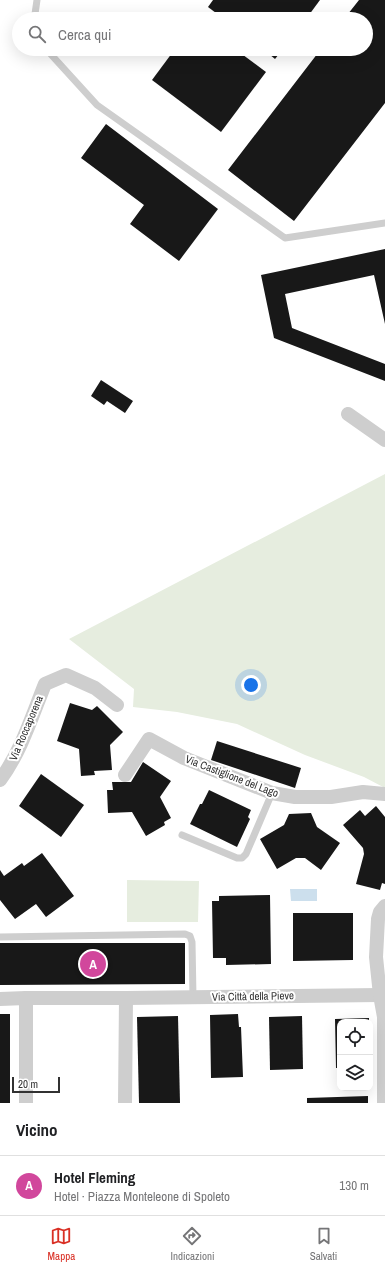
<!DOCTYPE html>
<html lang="it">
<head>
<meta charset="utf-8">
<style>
	body { margin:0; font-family:"Archivo Narrow",sans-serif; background:#f6f6f6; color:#202124 }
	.controls { position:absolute; right:12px; bottom:12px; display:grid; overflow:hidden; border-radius:8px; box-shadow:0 4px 16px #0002 }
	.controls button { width:36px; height:36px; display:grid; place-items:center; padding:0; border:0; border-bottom:1px solid #e0e0e0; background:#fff; color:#202124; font:20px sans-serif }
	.scale { position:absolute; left:12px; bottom:10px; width:48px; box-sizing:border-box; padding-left:4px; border:2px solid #313131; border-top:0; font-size:11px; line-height:14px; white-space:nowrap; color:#313131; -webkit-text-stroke:3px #fff; paint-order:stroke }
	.you { position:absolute; left:251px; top:685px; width:14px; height:14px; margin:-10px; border:3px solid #fff; border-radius:50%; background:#1a73e8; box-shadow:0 0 0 6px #1a73e833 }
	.badge { display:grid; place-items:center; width:26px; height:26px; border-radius:50%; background:#d93025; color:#fff; font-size:13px; font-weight:700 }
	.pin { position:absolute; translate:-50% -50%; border:2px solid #fff; box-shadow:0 1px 4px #0006 }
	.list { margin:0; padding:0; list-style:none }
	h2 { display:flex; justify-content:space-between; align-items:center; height:52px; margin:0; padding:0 16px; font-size:17px }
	h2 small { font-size:13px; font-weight:400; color:#757577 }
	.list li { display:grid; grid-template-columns:26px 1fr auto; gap:12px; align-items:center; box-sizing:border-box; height:60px; padding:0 16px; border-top:1px solid #e0e0e0 }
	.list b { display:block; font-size:15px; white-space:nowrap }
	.list p { margin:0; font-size:13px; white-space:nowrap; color:#757577 }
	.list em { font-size:13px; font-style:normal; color:#757577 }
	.icon { flex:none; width:22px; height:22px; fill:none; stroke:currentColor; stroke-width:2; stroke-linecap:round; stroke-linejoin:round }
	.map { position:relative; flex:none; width:385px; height:1103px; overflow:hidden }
	.search { position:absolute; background:#fff; box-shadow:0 4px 16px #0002; left:12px; right:12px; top:12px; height:44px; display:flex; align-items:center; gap:10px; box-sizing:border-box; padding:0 14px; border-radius:22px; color:#757577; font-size:15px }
	.sheet { height:112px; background:#fff }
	nav { display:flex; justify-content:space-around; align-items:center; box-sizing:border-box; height:56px; border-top:1px solid #e0e0e0; background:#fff; font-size:11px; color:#757577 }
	nav a { display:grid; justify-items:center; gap:2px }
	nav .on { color:#d93025 }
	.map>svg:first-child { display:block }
	.green { fill:#e6eddf }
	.water { fill:#ccdfed }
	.building { fill:#181818 }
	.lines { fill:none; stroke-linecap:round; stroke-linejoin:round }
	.lane { stroke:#cecece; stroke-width:7 }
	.street { stroke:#cecece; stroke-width:14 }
	.labels { text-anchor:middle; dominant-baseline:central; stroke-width:4; stroke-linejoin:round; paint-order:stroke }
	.street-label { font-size:11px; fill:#313131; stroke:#fff }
</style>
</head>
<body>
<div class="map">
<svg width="385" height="1103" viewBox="0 0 385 1103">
	<rect width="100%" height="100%" fill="#fff"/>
	<g class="green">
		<path d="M385,474v314l-21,-11 -59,-22 -68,-31 -60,-12 -44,-5 1,-18 -65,-50z"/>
		<path d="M127,880l72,1 -1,41h-71z"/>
	</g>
	<path class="water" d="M290,889h27v12h-26z"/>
	<g class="building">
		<path d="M213,0h107l-14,19h-82l-16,-12z"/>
		<path d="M359,0h26v103l-91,118 -66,-51 93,-121h45v-30h-22z"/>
		<path d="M175,49h60l31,23 -45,60 -69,-52z"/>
		<path d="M263,49h20l-8,10z"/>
		<path d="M106,124l112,85 -39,52 -49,-37 14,-19 -63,-47z"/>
		<path d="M385,249v75l-11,-49 -89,19 7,34 93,36v17l-111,-43 -13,-63z"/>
		<path d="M101,380l32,21 -8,12 -18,-12 -3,4 -13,-9z"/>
		<path d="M70,703l22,7 5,-4 26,26 -13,13 2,25 -18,1 1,4 -14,1 -2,-27 -22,-8z"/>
		<path d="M217,741l84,27 -6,20 -84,-28z"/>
		<path d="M143,762l28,19 -11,16 11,21 -7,4 1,3 -19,11 -14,-24 -24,1 -1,-23h6l-1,-8h19z"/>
		<path d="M41,774l43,31 -23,32 -42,-31z"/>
		<path d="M209,790l42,20 -3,7 2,2 -13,28 -47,-23 10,-20h2z"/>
		<path d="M376,806l9,11v67l-3,-1 -2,7 -24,-6 8,-30 -1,-6 -20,-23 17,-15 5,6z"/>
		<path d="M311,813l6,14 23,16 -19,27 -16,-12h-9l-19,11 -17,-30 24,-14 5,-11z"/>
		<path d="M42,853l32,43 -28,21 -10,-13 -21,15 -15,-19v-30l4,6 18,-13 2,3z"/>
		<path d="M270,895l1,69 -45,1v-7h-13l-1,-57h7v-5z"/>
		<path d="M293,913h60v47l-60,1z"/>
		<path d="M0,943h185v41l-185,1z"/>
		<rect x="0" y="1014" width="10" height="89"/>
		<path d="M238,1014l1,13h2l2,50 -32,1 -1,-63z"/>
		<path d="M178,1016l2,87h-41l-2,-86z"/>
		<path d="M302,1016l1,53 -33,1 -1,-53z"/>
		<path d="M369,1018v4h-29v46h-4l-1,-49z"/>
		<path d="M368,1096v7h-61v-5z"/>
	</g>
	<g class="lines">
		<g class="lane">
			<path d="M36,19l-1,-5 2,-14"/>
			<path d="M46,49l51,56 188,133 100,-15"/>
			<path d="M182,835l55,23h5l4,-4 26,-61"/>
			<path d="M0,937l185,-3 5,2 2,6 1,55"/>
		</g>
		<g class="street">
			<path d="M348,414l37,26"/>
			<path d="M125,775l24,-36 35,19 88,35 23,4h36l32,-5 22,2"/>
			<path d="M0,780c21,-28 32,-64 45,-96l21,-9 29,13 22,17"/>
			<path d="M126,998l254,-3"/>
			<path d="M0,999l26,-1"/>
			<path d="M26,1103v-105h100l-1,105"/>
			<path d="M384,1103v-86l-4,-22 -4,-38 2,-38 2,-7 5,-6"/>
		</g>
	</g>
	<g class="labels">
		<g class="street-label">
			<text transform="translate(26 728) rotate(-67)">Via Roccaporena</text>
			<text transform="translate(232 776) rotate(21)">Via Castiglione del Lago</text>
			<text transform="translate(253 996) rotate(-1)">Via Città della Pieve</text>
		</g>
	</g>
</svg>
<div class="controls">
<button><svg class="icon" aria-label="locate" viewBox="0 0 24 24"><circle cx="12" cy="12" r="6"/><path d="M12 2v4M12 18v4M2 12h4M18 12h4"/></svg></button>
<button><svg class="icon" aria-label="layers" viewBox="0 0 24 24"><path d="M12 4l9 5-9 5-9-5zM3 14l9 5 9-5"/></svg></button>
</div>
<div class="scale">20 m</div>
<div class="you"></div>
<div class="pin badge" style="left:93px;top:964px;background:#d1479c">A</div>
<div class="search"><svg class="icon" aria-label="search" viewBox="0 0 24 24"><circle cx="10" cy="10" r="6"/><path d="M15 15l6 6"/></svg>Cerca qui</div>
</div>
<section class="sheet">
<h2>Vicino<small></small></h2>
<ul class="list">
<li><span class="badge" style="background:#d1479c">A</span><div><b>Hotel Fleming</b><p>Hotel · Piazza Monteleone di Spoleto</p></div><em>130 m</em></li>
</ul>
</section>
<nav>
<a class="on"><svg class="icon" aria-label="map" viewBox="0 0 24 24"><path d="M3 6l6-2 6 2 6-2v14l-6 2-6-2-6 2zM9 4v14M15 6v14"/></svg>Mappa</a>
<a><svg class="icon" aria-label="directions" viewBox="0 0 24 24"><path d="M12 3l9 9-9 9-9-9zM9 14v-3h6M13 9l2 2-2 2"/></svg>Indicazioni</a>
<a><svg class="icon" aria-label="saved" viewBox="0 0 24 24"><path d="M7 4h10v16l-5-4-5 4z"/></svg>Salvati</a>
</nav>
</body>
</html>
